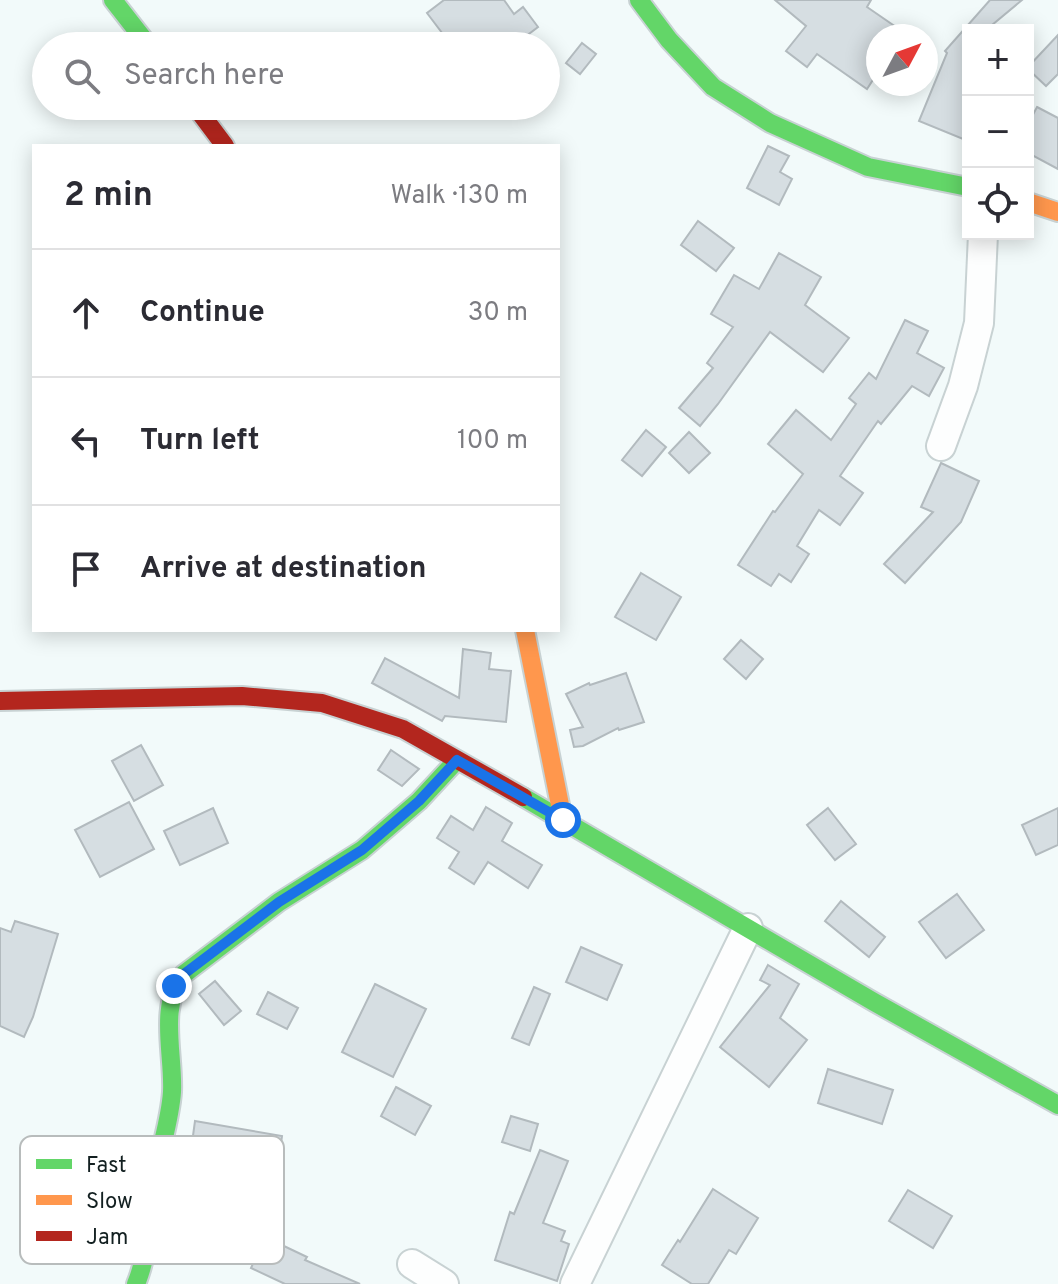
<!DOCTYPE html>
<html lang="en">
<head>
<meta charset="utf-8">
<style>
	body { margin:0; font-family:Overpass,sans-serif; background:#f2f2f3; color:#2b2b33 }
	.controls { position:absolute; right:24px; top:24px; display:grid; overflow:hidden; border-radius:0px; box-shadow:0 4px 20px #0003 }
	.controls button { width:72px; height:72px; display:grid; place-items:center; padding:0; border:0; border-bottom:2px solid #e1e1e2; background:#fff; color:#2b2b33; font:40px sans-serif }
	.compass { position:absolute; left:866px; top:24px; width:72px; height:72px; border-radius:50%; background:#fff; box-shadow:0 4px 20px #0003; rotate:49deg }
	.stop { position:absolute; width:24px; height:24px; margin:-18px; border:6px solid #1a73e8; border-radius:50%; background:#fff }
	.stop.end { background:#1a73e8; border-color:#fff; box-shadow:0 2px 8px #0008 }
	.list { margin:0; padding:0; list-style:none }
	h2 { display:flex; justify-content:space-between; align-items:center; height:104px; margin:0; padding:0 32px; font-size:34px }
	h2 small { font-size:26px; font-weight:400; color:#7c7c81 }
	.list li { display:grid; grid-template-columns:52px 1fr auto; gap:24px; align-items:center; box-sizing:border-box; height:128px; padding:0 32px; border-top:2px solid #e1e1e2 }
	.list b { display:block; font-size:30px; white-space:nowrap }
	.list em { font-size:26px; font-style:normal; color:#7c7c81 }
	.icon { flex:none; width:44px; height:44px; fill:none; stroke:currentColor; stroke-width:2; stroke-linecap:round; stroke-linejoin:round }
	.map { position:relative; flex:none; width:1058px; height:1284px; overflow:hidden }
	.search { position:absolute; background:#fff; box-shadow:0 4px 20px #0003; left:32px; top:32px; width:528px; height:88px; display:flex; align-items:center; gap:20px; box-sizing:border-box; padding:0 28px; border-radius:44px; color:#7c7c81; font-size:30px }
	.panel { position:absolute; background:#fff; box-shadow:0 4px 20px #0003; left:32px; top:144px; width:528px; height:488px; border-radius:0px }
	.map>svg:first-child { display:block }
	.building { fill:#d6dee2; stroke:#b2babe; stroke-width:2 }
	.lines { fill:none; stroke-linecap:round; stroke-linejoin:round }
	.street-casing { stroke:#c8d2d3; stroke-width:32 }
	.fast-casing { stroke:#c8d2d3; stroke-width:22 }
	.slow-casing { stroke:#c8d2d3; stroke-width:22 }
	.jam-casing { stroke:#c8d2d3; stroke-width:22 }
	.street { stroke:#fdfefe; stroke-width:28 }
	.fast { stroke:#63d668; stroke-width:18 }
	.slow { stroke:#ff974d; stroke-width:18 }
	.jam { stroke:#b3261e; stroke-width:18 }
	.route { stroke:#1a73e8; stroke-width:10 }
	.key { fill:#fff; stroke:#b8bcbc; stroke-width:2 }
	.key-label { font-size:22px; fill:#132021 }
</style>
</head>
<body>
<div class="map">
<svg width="1058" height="1284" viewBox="0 0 1058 1284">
	<rect width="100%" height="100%" fill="#f2fafa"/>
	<g class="building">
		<path d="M444,0h60l10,14 9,-7 15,20 -25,19h-61l-25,-33z"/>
		<path d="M775,0h96l-4,7 42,29h-31v36l-11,17 -50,-35 -10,13 -21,-16 20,-25z"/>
		<path d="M990,0h32l-36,30h-18v111l-49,-20 28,-68 -2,-2z"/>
		<path d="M1058,35v39l-12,12 -18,-17v-2z"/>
		<path d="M582,43l14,11 -16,20 -14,-11z"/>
		<path d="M1037,107l21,11v51l-30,-16v-29z"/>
		<path d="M768,146l21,10 -9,16 12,7 -13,26 -32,-17z"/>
		<path d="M698,221l36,27 -18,23 -35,-26z"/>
		<path d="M779,253l42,24 -16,28 44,33 -26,34 -53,-40 -52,72 -18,22 -21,-18 34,-40 -6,-5 26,-36 -22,-13 23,-39 25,14z"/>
		<path d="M905,320l23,11 -11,22 27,15 -15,28 -17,-10 -31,38 -3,-3 -38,55 23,17 -23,32 -21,-15 -22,36 12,8 -18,28 -12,-8 -8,12 -33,-21 35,-54 2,1 28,-38 -35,-30 28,-34 35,30 25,-36 -7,-6 20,-25 7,6z"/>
		<path d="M646,430l20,17 -24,29 -20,-16z"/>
		<path d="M689,432l21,21 -21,20 -20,-20z"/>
		<path d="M941,463l38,18 -18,41 -56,61 -21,-19 49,-52 -12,-5z"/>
		<path d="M641,573l40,24 -25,43 -41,-23z"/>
		<path d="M741,640l22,19 -17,20 -22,-20z"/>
		<path d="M463,649l28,4 -2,16 22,2 -5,51 -61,-6 -3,5 -70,-38 13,-25 74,40z"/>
		<path d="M626,673l18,49 -25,8 -1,-2 -35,18 -9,1 -4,-17 13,-3 -17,-33 23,-11 1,2z"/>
		<path d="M141,745l22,40 -29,16 -22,-40z"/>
		<path d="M391,750l28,19 -17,17 -24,-16z"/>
		<path d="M129,802l25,47 -54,28 -25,-47z"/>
		<path d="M486,807l26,16 -10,18 40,24 -14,23 -40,-26 -14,22 -25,-16 10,-16 -22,-14 14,-22 22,14z"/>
		<path d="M213,808l15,35 -48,22 -16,-34z"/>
		<path d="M828,808l28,36 -21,16 -28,-35z"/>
		<path d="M1058,808v37l-22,10 -14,-30z"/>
		<path d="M957,894l27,36 -38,28 -27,-36z"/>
		<path d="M841,901l44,36 -16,20 -44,-36z"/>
		<path d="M15,921l43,13 -25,83 -9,20 -24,-11v-98l11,4z"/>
		<path d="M581,947l41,18 -15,35 -41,-18z"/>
		<path d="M768,965l31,19 -19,34 27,22 -38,47 -49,-40 50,-62 -10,-5z"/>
		<path d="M215,981l26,30 -17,14 -25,-31z"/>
		<path d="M375,984l51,25 -33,68 -51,-25z"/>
		<path d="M534,987l16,7 -21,51 -17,-7z"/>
		<path d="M268,992l30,16 -11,21 -30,-15z"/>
		<path d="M828,1069l65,21 -11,34 -64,-21z"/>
		<path d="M396,1087l35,19 -16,29 -34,-19z"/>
		<path d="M511,1116l27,8 -8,27 -28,-9z"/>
		<path d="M195,1121l87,15 -3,22 -43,-7 -8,47 -28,-5 8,-47 -16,-3z"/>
		<path d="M540,1150l28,11 -25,62 22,8 -4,10 8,3 -12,37 -62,-21 15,-48 4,2z"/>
		<path d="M713,1189l45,29 -22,36 -7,-4 -21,34h-16l-30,-19 16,-25 2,2z"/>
		<path d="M908,1190l44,26 -19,32 -44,-27z"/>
		<path d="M265,1237l42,20 -2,3 55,24h-75l-34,-16z"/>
	</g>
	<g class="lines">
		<defs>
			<g id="street">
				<path d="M941,446l22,-60 16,-63 4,-89"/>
				<path d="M412,1264l32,20"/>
				<path d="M575,1284l173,-356"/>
			</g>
			<g id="fast">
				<path d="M113,0l36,46"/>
				<path d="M639,0l30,40 44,47 57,36 98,44 100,20"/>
				<path d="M523,797l351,205 184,103"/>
				<path d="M136,1284c14,-34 14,-72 20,-108 4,-28 14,-55 16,-84 2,-38 -14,-86 12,-118l95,-72 83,-52 57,-49 38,-41"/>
			</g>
			<g id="slow">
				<path d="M1028,202l30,10"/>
				<path d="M525,630l38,190"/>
			</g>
			<g id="jam">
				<path d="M195,106l30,40"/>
				<path d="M0,701l242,-5 80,7 81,26 120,68"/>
			</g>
		</defs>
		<use href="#street" class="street-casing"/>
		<use href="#fast" class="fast-casing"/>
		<use href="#slow" class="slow-casing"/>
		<use href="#jam" class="jam-casing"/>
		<use href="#street" class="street"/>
		<use href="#fast" class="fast"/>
		<use href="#slow" class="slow"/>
		<use href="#jam" class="jam"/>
	</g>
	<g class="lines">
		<path class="route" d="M174,986l10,-12 95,-72 83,-52 57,-49 38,-41 106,60"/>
	</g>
	<rect x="20" y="1136" width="264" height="128" rx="12" class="key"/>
	<rect x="36" y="1159" width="36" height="10" fill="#63d668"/>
	<rect x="36" y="1195" width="36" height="10" fill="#ff974d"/>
	<rect x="36" y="1231" width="36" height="10" fill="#b3261e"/>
	<g class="key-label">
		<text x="86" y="1172">Fast</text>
		<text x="86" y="1208">Slow</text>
		<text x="86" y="1244">Jam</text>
	</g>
</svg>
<div class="controls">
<button>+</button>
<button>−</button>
<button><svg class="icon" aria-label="locate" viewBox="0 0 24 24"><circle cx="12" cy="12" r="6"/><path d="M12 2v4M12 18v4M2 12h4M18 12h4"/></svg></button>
</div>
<svg class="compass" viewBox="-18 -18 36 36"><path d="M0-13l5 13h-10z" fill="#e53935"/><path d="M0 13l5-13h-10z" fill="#7c7c81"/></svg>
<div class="stop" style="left:563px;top:820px"></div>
<div class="stop end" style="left:174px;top:986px"></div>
<div class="search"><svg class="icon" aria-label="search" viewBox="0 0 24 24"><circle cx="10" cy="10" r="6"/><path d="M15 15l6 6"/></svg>Search here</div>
<section class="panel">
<h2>2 min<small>Walk · 130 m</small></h2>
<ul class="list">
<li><svg class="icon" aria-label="ahead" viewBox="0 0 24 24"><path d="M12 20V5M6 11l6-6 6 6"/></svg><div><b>Continue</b></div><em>30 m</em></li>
<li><svg class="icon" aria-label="left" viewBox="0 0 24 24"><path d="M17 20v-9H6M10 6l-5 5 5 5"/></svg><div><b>Turn left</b></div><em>100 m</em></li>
<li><svg class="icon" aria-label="arrive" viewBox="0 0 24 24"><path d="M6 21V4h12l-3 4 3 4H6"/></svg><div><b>Arrive at destination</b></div></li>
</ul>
</section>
</div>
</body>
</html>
